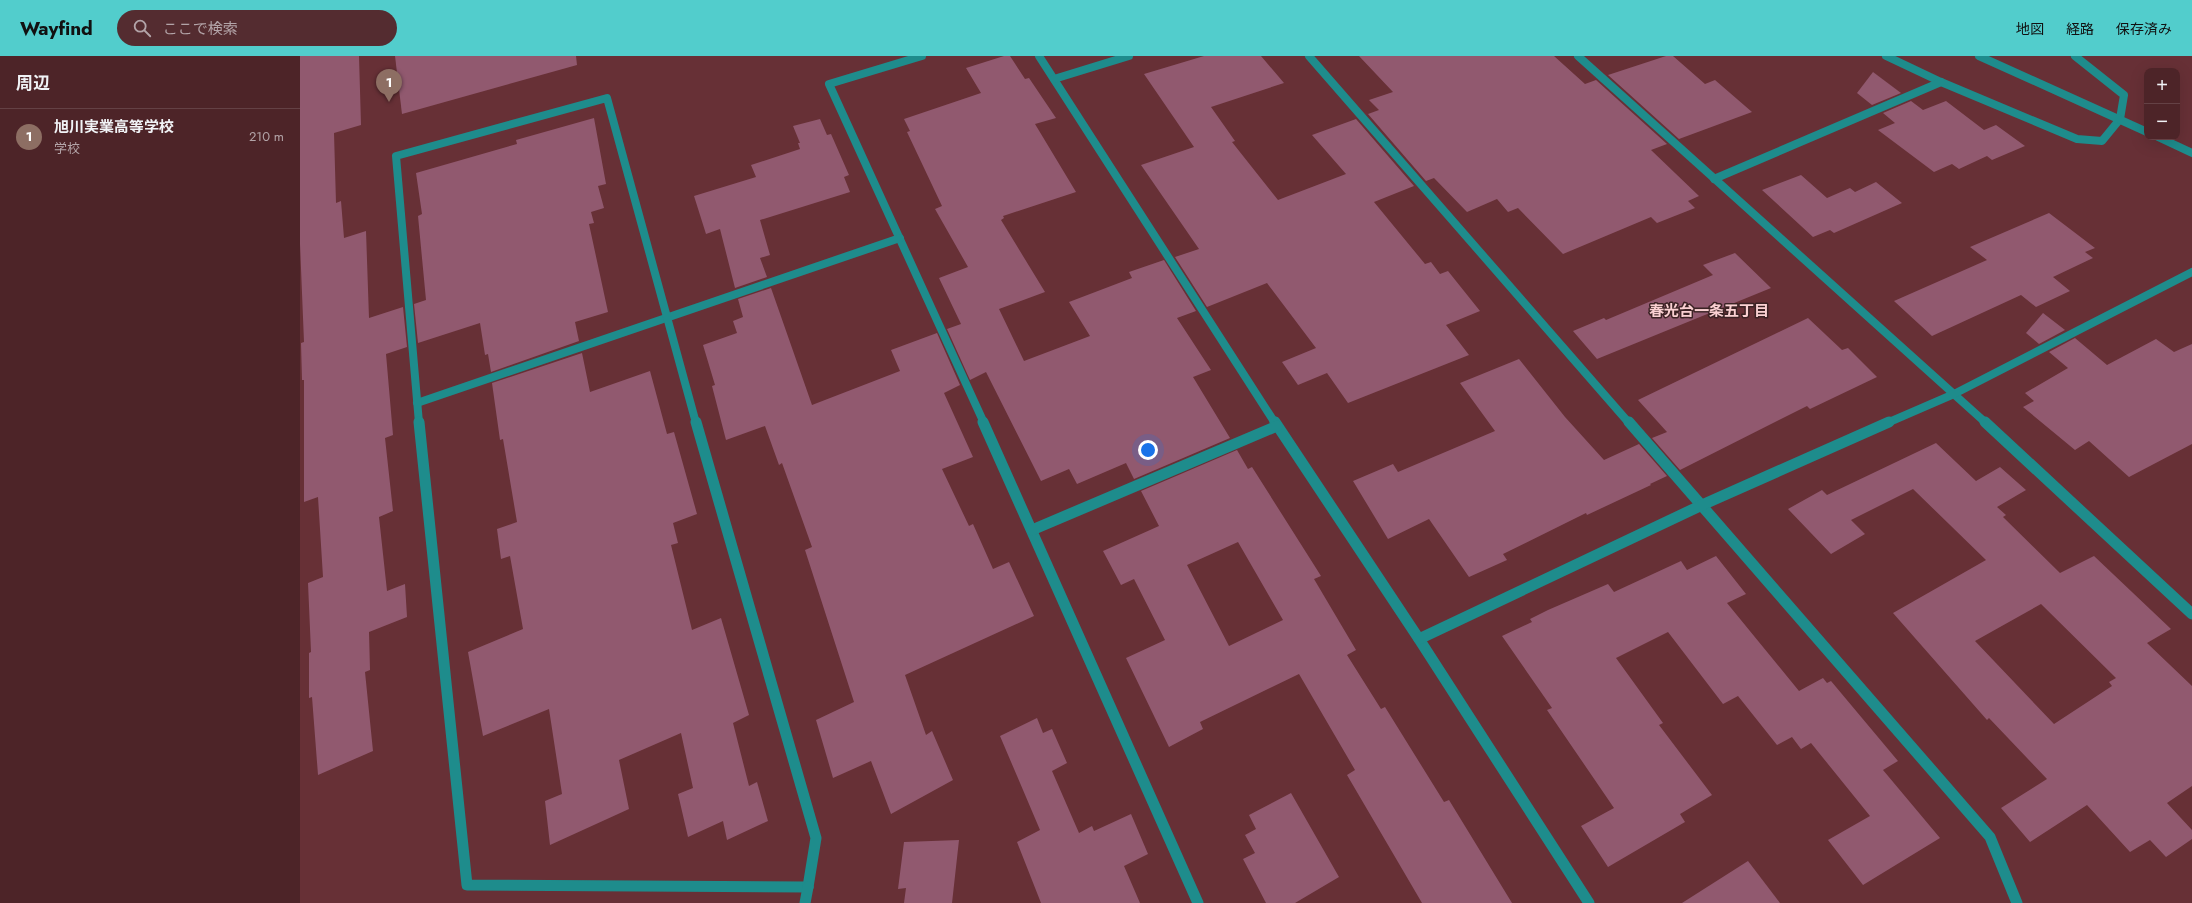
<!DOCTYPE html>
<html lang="ja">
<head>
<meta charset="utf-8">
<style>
	body { margin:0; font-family:Jost,"Noto Sans JP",sans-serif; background:#542c30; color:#f1f3f6 }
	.controls { position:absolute; right:12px; top:12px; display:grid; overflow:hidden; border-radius:8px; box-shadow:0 4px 16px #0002 }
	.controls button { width:36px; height:36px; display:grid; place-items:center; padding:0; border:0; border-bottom:1px solid #644145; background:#4d2428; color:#f1f3f6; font:20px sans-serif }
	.you { position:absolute; left:848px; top:394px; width:14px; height:14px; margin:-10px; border:3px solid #fff; border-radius:50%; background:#1a73e8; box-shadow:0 0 0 6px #1a73e833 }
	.badge { display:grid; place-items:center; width:26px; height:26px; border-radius:50%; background:#52cdcc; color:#fff; font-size:13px; font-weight:700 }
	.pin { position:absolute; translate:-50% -33px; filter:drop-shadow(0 1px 2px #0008) }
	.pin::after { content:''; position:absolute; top:21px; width:14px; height:12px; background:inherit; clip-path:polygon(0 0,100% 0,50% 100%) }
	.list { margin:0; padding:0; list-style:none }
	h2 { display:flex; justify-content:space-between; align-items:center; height:52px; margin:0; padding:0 16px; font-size:17px }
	h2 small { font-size:13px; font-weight:400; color:#b3a4a8 }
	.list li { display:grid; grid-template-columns:26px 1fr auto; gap:12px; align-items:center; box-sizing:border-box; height:56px; padding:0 16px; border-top:1px solid #644145 }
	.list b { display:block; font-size:15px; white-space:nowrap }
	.list p { margin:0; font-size:13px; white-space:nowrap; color:#b3a4a8 }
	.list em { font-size:13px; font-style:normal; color:#b3a4a8 }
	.icon { flex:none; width:22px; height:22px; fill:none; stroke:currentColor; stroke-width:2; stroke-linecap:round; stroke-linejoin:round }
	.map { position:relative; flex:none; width:1892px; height:847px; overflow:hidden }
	header { display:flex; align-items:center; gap:24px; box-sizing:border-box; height:56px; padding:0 20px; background:#52cdcc; color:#111 }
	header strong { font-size:19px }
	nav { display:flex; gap:22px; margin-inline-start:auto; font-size:14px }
	.search { width:280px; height:36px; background:#542c30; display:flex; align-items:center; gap:10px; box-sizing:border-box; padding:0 14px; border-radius:22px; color:#b3a4a8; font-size:15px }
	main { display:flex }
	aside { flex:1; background:#4d2428 }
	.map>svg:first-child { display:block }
	.building { fill:#91596f; fill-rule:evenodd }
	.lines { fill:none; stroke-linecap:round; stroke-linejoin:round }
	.minor-far1 { stroke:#1e8c8c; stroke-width:8 }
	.minor { stroke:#1e8c8c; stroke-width:11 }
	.labels { text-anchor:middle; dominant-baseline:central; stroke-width:3; stroke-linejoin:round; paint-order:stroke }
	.neighbourhood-label { font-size:15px; font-weight:bold; fill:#fad0d2; stroke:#3b2224 }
</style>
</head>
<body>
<header>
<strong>Wayfind</strong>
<div class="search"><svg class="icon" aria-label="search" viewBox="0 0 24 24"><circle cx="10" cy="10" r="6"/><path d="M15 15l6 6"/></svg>ここで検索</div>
<nav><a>地図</a><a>経路</a><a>保存済み</a></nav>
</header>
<main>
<aside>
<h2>周辺<small></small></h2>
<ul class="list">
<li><span class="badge" style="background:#8d6e63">1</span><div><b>旭川実業高等学校</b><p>学校</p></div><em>210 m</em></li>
</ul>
</aside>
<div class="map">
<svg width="1892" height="847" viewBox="0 0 1892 847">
	<rect width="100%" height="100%" fill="#673036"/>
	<g class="building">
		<path d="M0,0h59l2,69 -27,8 2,70 5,-2 3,37 22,-7 3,87 34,-11 4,40 -21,7 7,81 -8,3 8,73 -14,6 8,74 18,-7 2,33 -38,15 1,38 -5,2 8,79 -55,24 -6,-78 -3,1v-45l2,-1 -3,-69 15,-6 -5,-80 -14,5v-122h-2l-1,-37 3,-1 -4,-98z"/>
		<path d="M95,0h181l1,9 -175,49z"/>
		<path d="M704,0h6l15,23 4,-1 27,40 -21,6 41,68 -73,24 1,2 -3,2 44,72 -46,17 25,52 66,-25 -21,-34 63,-24 -3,-6 35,-12 32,51 -19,7 34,52 -18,7 37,61 -96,41 -8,-16 -49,21 -8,-15 -28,12 -55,-109 -16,8 -23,-51 14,-5 -22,-46 29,-11 -33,-58 7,-3 -35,-74 3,-1 -6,-12 77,-26 -15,-25z"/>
		<path d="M904,0h57l23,27 -73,24 24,34 -3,1 46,58 68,-26 -34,-39 44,-16 58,67 -40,16 51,62 6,-2 9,12 8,-3 32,40 -34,14 23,30 -121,48 -21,-30 -29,12 -16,-23 34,-14 -49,-65 -60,24 -32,-50 24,-8 -58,-84 53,-18 -50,-73z"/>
		<path d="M1059,0h195l31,28 11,-4 71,64 -16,6 48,46 -11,5 7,7 -38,15 -6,-6 -88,37 -45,-46 -10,4 -11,-13 -30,13 -33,-34 -8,3 -58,-67 11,-4 -10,-10 24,-8z"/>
		<path d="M1366,0h7l32,28 10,-4 37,32 -73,27 -71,-64z"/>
		<path d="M1573,16l28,21 -29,12 -15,-12z"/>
		<path d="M1611,45l12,9 23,-9 38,29 12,-5 29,21 -33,14 -5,-4 -28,13 -7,-5 -18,8 -56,-42 17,-7 -12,-10z"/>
		<path d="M294,62l12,66 -8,2 6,22 -13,4 3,11 -5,1 19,88 -33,10 4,19 -88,31 -3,-18 -3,1 -5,-32 -62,20 -4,-39 12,-4 -8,-84 4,-2 -6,-41 101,-29 -1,-4z"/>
		<path d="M520,63l7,16 4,-1 18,41 -5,2 6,15 -90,28 10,35 -10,3 7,19 -32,11 -15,-59 -14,5 -12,-38 62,-19 -5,-12 49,-16 -2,-6h2l-7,-17z"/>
		<path d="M1501,119l26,23 23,-10 5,4 21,-10 26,21 -68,30 -4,-3 -17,7 -51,-47z"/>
		<path d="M1749,157l46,35 -10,4 8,6 -40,19 17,14 -34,16 -15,-12 -89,41 -38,-35 93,-41 -17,-13z"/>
		<path d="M1435,197l36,35 -174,71 -24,-28 31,-13 2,2 107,-45 -10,-10z"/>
		<path d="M471,232l41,117 88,-34 -9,-21 46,-17 23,52 -16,8 29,64 -31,12 27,57 4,-2 20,45 16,-7 25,54 -129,59 21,60 6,-4 21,49 -62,34 -20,-53 -38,17 -17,-58 38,-18 -49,-152 7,-3 -30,-84 -3,2 -14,-39 -39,14 -14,-54 3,-1 -12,-40 34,-12 -4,-12 10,-4 -5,-18z"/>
		<path d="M1743,257l22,17 -26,14 -13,-11z"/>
		<path d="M1508,262l34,32 6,-2 29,29 -67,32 -3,-3 -127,64 -28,-32 15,-6 -29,-32z"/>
		<path d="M1775,282l32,27 49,-26 18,13 18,-8v100l-63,33 -40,-36 -14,9 -52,-43 11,-6 -9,-8 43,-25 -19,-16z"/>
		<path d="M282,297l8,39 60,-21 17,63 7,-2 23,82 -24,9 5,20 -7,2 21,85 29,-12 28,97 -16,8 16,63 8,-4 11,39 -41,19 -4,-19 -35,16 -10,-43 15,-6 -12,-55 -62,27 10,49 -79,36 -5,-44 17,-7 -13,-85 -66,27 -15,-84 55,-23 -13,-73 -9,3 -4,-30 20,-7 -14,-83 -3,1 -8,-57z"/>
		<path d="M1219,303l46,58 39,43 35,-16 28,32 -17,8 1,1 -64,30 -1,-2 -83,41 4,6 -38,17 -40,-58 -41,20 -35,-58 40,-17 5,8 97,-41 -35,-48z"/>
		<path d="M1636,387l40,38 24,-14 26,23 -29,17 9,8 -3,2 57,56 34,-17 77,73 -24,14 45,43v100l-25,17 25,27v9l-26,18 -16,-17 -20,12 -43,-47 -57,37 -29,-34 46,-29 -58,-61 -2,2 -94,-107 93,-53 -73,-71 -62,31 14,14 -34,20 -43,-45 34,-19 5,5zM1741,548l75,74 -7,4 3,4 -58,38 -79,-83z"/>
		<path d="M937,394l11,19 4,-2 69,109 -7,3 42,71 -9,5 34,54 4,-2 59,95 5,-2 63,103h-90l-75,-128 8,-5 -56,-96 -99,48 3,7 -34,18 -43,-89 39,-18 -31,-61 -13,6 -18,-34 56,-25 -18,-35zM938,486l45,78 -54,26 -42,-81z"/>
		<path d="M1416,500l30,38 -19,9 72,88 24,-13 4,5 4,-2 67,80 -15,9 57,68 -77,47 -35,-45 42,-24 -59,-73 -10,6 -9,-12 -15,8 -39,-49 -15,8 -55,-72 -52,26 47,65 -4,2 53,70 -32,19 5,8 -77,45 -27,-41 33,-18 -67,-98 5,-2 -50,-72 30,-14 -2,-3 18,-9 60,-26 6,8 67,-31 6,9z"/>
		<path d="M737,662l6,15 9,-4 15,34 -15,8 27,62 13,-7 2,5 37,-17 17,40 -24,12 16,37h-99l-24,-61 23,-12 -40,-94z"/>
		<path d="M991,737l48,84 -44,26h-29l-23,-44 12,-6 -10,-18 11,-6 -7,-14z"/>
		<path d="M659,784l-7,63h-48l2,-15 -8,1 6,-47z"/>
		<path d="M1448,805l32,42h-98z"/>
	</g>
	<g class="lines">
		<g class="minor-far1">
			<path d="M622,0l-93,28 155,339"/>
			<path d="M739,0l236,367"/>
			<path d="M1009,0l320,367"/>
			<path d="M1278,0l408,367"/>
			<path d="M1586,0l55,26 136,57 25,2 18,-22 4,-24 -49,-39"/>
			<path d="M1679,0l168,76"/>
			<path d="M754,23l75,-23"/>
			<path d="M1858,81l34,16"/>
			<path d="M1414,123l227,-97"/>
			<path d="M117,347l483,-165"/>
			<path d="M119,367l-23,-267 211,-58 89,325"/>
			<path d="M1587,367l67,-29 238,-122"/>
		</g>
		<g class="minor">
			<path d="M119,366l48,463 341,2"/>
			<path d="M396,366l120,416 -8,49"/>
			<path d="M683,366l215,481"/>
			<path d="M975,366l144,217 170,264"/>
			<path d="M1329,366l361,415 27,66"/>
			<path d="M1685,366l207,192"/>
			<path d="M732,474l245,-104"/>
			<path d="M1119,583l283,-134 187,-83"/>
			<path d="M505,847l3,-16"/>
		</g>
	</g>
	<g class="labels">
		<g class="neighbourhood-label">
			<text x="1409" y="255">春光台一条五丁目</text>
		</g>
	</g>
</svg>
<div class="controls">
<button>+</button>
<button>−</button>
</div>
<div class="you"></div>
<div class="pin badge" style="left:89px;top:46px;background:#8d6e63">1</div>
</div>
</main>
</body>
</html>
